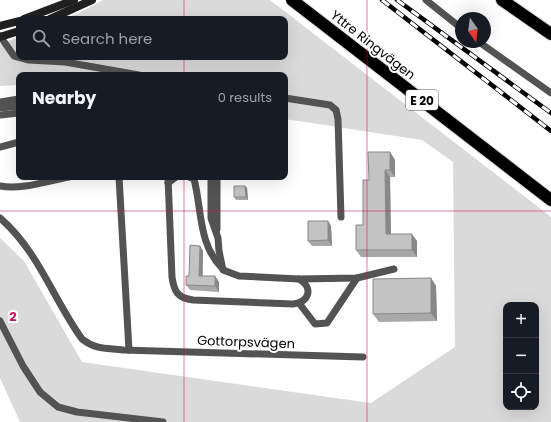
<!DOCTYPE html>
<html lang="en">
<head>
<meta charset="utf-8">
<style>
	body { margin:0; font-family:Poppins,sans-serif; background:#242831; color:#f1f3f6 }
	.controls { position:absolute; right:12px; bottom:12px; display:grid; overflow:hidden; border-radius:8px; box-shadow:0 4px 16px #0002 }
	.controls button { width:36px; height:36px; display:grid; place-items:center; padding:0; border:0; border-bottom:1px solid #363941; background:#171b24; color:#f1f3f6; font:20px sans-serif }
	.compass { position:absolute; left:455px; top:12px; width:36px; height:36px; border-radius:50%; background:#171b24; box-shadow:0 4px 16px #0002; rotate:166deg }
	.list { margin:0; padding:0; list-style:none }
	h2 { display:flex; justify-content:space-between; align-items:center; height:52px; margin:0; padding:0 16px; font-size:17px }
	h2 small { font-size:13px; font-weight:400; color:#9ea1a6 }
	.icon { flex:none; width:22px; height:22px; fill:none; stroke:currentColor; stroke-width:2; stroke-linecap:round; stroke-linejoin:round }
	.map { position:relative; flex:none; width:551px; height:422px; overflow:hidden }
	.search { position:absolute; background:#171b24; box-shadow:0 4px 16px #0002; left:16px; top:16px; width:272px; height:44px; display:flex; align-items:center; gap:10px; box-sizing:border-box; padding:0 14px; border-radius:8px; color:#9ea1a6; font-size:15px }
	.panel { position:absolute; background:#171b24; box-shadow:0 4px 16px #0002; left:16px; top:72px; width:272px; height:108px; border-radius:8px }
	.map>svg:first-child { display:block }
	.green { fill:#dadada; fill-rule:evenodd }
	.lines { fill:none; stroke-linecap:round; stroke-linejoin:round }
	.highway-casing { stroke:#dbdbdb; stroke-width:14 }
	.lane { stroke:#535353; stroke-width:7 }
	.secondary { stroke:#202020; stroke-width:8 }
	.highway { stroke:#000; stroke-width:12 }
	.rail-casing { stroke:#000; stroke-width:4.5 }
	.rail { stroke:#fff; stroke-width:3; stroke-dasharray:9; stroke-linecap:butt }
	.wall { fill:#a8a8a8 }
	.shaded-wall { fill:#888 }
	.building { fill:#c3c3c3; stroke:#888 }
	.grid { fill:none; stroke:#c2185b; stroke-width:1; stroke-opacity:0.55 }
	.labels { text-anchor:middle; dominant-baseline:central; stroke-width:4; stroke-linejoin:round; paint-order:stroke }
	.shield { fill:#fff; stroke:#4c4c4c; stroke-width:1 }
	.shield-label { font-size:12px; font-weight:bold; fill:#000 }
	.street-label { font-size:13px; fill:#000; stroke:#fff }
	.grid-label { font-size:13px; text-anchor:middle; font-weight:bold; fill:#c2185b; stroke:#fff; stroke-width:4; stroke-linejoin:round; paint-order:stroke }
</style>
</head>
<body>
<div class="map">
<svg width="551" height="422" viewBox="0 0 551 422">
	<rect width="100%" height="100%" fill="#fff"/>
	<path class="green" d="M103,0h167l281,217v205h-531l-20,-44v-140l24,23 58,101 289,41 84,-56 -2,-185 -31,-22 -137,-21v-44h-266v10l-19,1v-42l19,-7v20h266v-38h-221l15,-6zM506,305h30v102h-30z"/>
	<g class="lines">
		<defs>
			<g id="highway">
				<path d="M292,0l259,200"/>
				<path d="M502,0l49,34"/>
			</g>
		</defs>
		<use href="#highway" class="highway-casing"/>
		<g class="lane">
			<path d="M426,0l35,28"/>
			<path d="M0,36l14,20 15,4 36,2 74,13"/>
			<path d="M479,42l72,51"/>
			<path d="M285,98l45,7 6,5 2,9 3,98"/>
			<path d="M0,102l19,-3"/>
			<path d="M0,108l19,-2"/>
			<path d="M0,115l19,-2"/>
			<path d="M0,147l19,-5"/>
			<path d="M119,177l10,173"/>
			<path d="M168,177l4,100c2,15 6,21 21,23l100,4c16,-2 21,-16 6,-25l-60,-3 -16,-6 -4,-19 -1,-13 -7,-20v-41"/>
			<path d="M189,177l5,2c8,30 4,65 28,89"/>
			<path d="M168,183l8,-6"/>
			<path d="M0,186c22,4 47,-5 69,-9"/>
			<path d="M0,218c39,34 53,81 82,121 14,11 24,9 41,11l240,7"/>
			<path d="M217,229v-52"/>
			<path d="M299,279l58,-1 37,-9"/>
			<path d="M299,303l16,21 12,-1 30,-45"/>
			<path d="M0,321l23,45 17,26 18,15 19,5 86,10"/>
		</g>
		<g class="secondary">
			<path d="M24,19l50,-19"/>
			<path d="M50,19l42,-19"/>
			<path d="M0,26l19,-5"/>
			<path d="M0,37l19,-6"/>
		</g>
		<use href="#highway" class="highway"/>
		<defs>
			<g id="rail">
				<path d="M382,0l169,131"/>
				<path d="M397,0l154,113"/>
			</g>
		</defs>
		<use href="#rail" class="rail-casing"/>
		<use href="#rail" class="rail"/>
	</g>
	<g class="wall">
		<path d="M390,152l5,8v17h-5l1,57 26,7v16h-56l-5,-7 7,-25 6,-45z"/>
		<path d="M245,186l2,2 1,12h-12l-2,-3z"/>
		<path d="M328,221l3,5 1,20h-20l-4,-5z"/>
		<path d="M200,246l3,5v25h12l4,6v10l-29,-2 -4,-5z"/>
		<path d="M431,278l5,8 1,35 -58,1 -6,-8z"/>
	</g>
	<g class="shaded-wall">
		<path d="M390,152l5,8v17l-5,-7z"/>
		<path d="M385,170l5,7 1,64 -5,-7z"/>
		<path d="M245,186l2,2 1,12 -2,-3z"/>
		<path d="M328,221l3,5 1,20 -4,-6z"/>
		<path d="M412,234l5,7v16l-5,-7z"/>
		<path d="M200,246l3,5 -1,30 -3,-5z"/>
		<path d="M215,276l4,6v10l-4,-6z"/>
		<path d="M431,278l5,8 1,35 -6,-8z"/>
	</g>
	<g class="building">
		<path d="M368,152h22v18h-5l1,64h26v16h-56v-25h7v-45h6z"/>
		<path d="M234,186h11l1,11h-12z"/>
		<path d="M308,221h20v19l-20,1z"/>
		<path d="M190,245l10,1 -1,30h16v10l-29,-1v-9h3z"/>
		<path d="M431,278v35l-58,1v-35z"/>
	</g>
	<path class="grid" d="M184,0v19M367,0v422M184,57v18M184,177v245M0,211h551"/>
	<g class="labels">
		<rect class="shield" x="406" y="90" width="32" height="20" rx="3"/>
		<g class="shield-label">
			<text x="422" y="100">E 20</text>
		</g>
		<g class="street-label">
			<text transform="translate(373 45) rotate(38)">Yttre Ringvägen</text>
			<text transform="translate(246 342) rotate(2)">Gottorpsvägen</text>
		</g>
	</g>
	<g class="grid-label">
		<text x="13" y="321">2</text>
	</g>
</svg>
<div class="controls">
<button>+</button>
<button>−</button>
<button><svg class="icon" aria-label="locate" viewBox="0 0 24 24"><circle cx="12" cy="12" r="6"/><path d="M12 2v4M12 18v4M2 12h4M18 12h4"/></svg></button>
</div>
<svg class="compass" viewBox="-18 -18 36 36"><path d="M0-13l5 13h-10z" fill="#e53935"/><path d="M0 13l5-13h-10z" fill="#9ea1a6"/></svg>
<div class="search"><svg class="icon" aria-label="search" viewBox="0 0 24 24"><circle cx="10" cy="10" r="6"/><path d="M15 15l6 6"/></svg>Search here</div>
<section class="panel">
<h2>Nearby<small>0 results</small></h2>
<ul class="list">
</ul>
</section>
</div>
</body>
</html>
